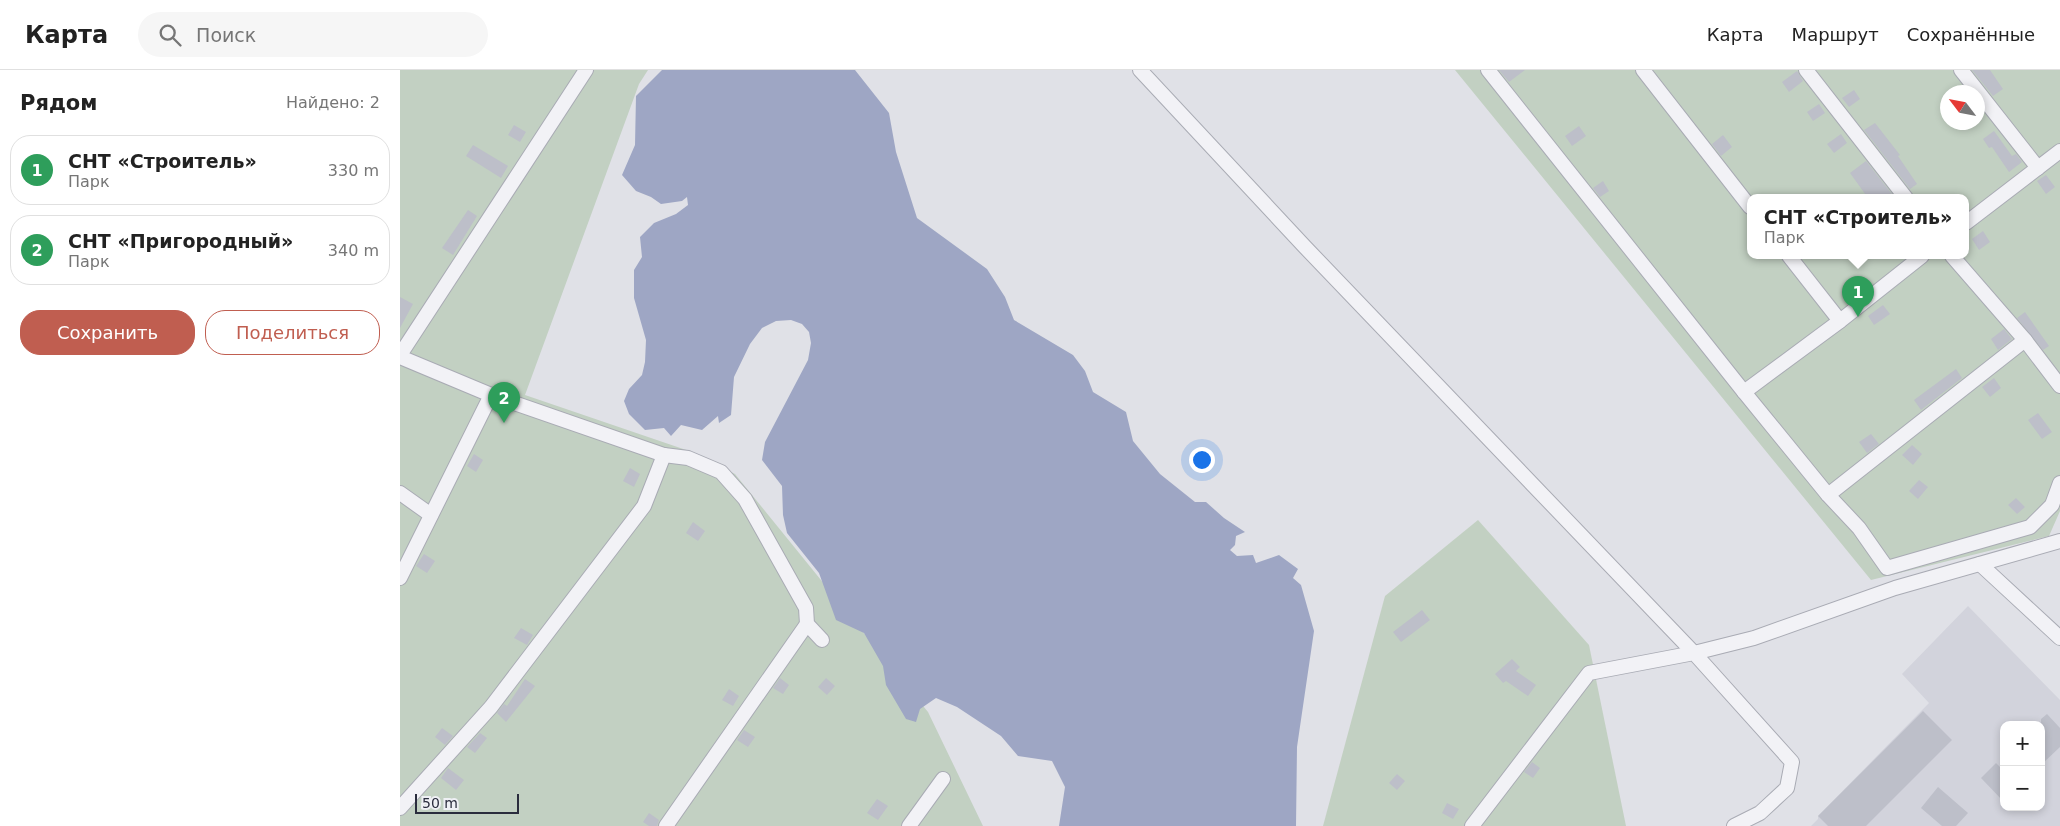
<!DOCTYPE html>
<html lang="ru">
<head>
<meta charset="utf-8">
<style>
	body { margin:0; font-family:"DejaVu Sans",sans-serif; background:#f6f6f6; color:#222 }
	.controls { position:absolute; right:15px; bottom:15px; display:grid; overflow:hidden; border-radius:10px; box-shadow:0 2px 8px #0003 }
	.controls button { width:45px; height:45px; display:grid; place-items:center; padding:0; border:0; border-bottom:1px solid #e0e0e0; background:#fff; color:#222; font:25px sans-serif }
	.compass { position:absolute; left:1540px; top:15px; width:45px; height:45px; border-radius:50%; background:#fff; box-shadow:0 2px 8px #0003; rotate:302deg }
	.scale { position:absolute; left:15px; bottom:12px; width:104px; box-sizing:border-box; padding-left:5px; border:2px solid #2a2c3d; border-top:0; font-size:14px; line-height:18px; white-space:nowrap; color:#2a2c3d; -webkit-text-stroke:4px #eff0f5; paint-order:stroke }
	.you { position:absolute; left:801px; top:389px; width:18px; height:18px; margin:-12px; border:4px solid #fff; border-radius:50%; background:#1a73e8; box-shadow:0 0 0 8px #1a73e833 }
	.badge { display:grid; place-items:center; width:32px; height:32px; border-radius:50%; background:#c05e50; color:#fff; font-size:16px; font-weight:700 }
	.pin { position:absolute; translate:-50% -41px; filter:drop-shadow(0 1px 2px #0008) }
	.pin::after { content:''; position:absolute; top:26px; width:18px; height:15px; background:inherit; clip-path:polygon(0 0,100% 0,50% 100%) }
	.popup { position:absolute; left:1347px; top:124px; width:222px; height:65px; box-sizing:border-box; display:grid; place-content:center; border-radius:10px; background:#fff; filter:drop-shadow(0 1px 4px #0005); font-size:16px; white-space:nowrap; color:#767676 }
	.popup b { font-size:19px; color:#222 }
	.popup::after { content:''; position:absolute; left:50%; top:100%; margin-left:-10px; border:10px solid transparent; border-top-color:#fff }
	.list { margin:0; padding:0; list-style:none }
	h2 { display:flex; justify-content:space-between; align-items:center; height:65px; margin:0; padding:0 20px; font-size:21px }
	h2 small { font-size:16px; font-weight:400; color:#767676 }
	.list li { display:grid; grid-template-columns:32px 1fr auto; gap:15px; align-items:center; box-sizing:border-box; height:70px; margin:0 10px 10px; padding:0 10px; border:1px solid #e0e0e0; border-radius:20px }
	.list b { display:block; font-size:19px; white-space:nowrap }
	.list p { margin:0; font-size:16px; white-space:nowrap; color:#767676 }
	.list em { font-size:16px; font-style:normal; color:#767676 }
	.actions { display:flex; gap:10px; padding:15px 20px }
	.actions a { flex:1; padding:11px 0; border:1px solid #c05e50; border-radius:20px; text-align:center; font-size:18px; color:#c05e50 }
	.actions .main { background:#c05e50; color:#fff }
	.icon { flex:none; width:28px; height:28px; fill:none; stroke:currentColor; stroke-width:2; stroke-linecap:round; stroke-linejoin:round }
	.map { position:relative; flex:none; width:1660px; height:756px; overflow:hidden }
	header { display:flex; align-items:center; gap:30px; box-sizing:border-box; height:70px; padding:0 25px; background:#fff; border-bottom:1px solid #e0e0e0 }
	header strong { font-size:24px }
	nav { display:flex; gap:28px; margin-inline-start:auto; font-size:18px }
	.search { width:350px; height:45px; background:#f6f6f6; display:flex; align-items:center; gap:12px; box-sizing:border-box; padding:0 18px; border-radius:28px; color:#767676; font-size:19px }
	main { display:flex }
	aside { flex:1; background:#fff }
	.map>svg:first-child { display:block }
	.built { fill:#d2d3dc; fill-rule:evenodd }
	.green { fill:#c2d0c2; fill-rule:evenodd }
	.water { fill:#9ea6c4 }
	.building { fill:#bdbfc9 }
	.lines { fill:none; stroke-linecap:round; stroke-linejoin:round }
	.minor-casing { stroke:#a9abb4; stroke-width:16 }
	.minor { stroke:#f2f2f6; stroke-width:14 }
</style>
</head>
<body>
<header>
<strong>Карта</strong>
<div class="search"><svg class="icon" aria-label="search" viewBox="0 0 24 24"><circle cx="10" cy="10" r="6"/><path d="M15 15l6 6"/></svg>Поиск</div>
<nav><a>Карта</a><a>Маршрут</a><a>Сохранённые</a></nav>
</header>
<main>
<aside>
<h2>Рядом<small>Найдено: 2</small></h2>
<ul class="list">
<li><span class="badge" style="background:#2e9e5b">1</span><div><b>СНТ «Строитель»</b><p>Парк</p></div><em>330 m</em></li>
<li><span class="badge" style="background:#2e9e5b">2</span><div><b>СНТ «Пригородный»</b><p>Парк</p></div><em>340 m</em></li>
</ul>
<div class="actions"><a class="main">Сохранить</a><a>Поделиться</a></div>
</aside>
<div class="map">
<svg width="1660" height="756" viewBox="0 0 1660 756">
	<rect width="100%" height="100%" fill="#e0e1e7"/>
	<path class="built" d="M1568,536l92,94v126h-249l7,-7v-3l111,-113 -27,-29zM1604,655h37v82h-37z"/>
	<g class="green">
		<path d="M0,0h248l-9,14 -114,311 167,57 43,22 193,238 55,114h-583z"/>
		<path d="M1055,0h605v441l-11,25 -178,44zM1548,22h30v30h-30zM1350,128h216v58h-216z"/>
		<path d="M1078,450l111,125 37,181h-303l62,-230z"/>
	</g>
	<path class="water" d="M262,0h193l34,43 7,39 21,66 70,51 18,28 9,23 59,35 12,16 8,21 33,20 7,29 27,33 35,28h11l18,16 21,14 -9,4 -1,9 -5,5 7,6 16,-1 3,8 23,-8 19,14 -5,9 8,7 13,46 -17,116 -1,79h-237l6,-39 -13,-26 -34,-5 -17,-20 -44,-29 -21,-9 -16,11 -4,13 -10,-3 -20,-34 -3,-19 -19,-33 -28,-13 -17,-47 -32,-40 -4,-18 -1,-29 -20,-26 3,-18 43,-82 3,-17 -2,-11 -7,-8 -11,-4 -15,1 -14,7 -12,16 -16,33 -3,38 -12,8 -1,-7 -16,14 -21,-5 -10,11 -7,-8 -19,2 -16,-16 -5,-13 5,-12 13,-14 3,-13 1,-22 -12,-42v-28l8,-13 -2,-20 14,-14 22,-9 12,-9 -1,-8 -5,4 -21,3 -10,-7 -15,-6 -14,-16 13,-30 1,-49z"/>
	<g class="building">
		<path d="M1099,0h26l-16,12z"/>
		<path d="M1572,0h18l13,19 -10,7z"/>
		<path d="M1397,1l6,10 -14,11 -7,-10z"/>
		<path d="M1454,20l6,9 -11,8 -7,-9z"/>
		<path d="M1419,34l6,9 -12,8 -6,-9z"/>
		<path d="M1475,53l25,32 -2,1 19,28 -7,5 -46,-59z"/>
		<path d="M114,55l12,7 -6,10 -12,-7z"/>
		<path d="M1179,56l7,10 -14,10 -7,-10z"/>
		<path d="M1594,61l18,25 4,-2 6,8 -13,10 -17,-25 -3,1 -6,-9z"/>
		<path d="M1441,64l6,9 -13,10 -7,-9z"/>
		<path d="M1323,65l9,12 -11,9 -9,-12z"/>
		<path d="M73,75l35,21 -7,12 -35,-22z"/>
		<path d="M1466,91l29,37h-27l-18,-25z"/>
		<path d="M1646,105l9,12 -9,7 -9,-13z"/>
		<path d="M1203,111l6,10 -9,6 -7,-9z"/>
		<path d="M68,140l9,6 -24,39 -11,-7z"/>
		<path d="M1583,161l7,11 -11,8 -7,-11z"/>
		<path d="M0,227l13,7 -13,24z"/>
		<path d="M1483,235l7,9 -16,11 -6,-9z"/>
		<path d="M1625,242l24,34 -6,4 -26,-32z"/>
		<path d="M1604,259l8,10 -14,11 -7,-11z"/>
		<path d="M1556,299l6,9 -41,32 -7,-10z"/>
		<path d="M1594,308l7,10 -11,9 -8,-10z"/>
		<path d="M1638,343l14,19 -10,7 -14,-19z"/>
		<path d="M1471,364l8,10 -12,9 -8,-11z"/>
		<path d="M1512,375l10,9 -9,11 -11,-10z"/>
		<path d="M74,384l9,6 -7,12 -9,-6z"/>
		<path d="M230,398l10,6 -6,13 -11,-6z"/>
		<path d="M1519,410l9,7 -10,12 -9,-8z"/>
		<path d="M1616,428l9,9 -8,7 -9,-9z"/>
		<path d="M293,452l12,9 -7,10 -12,-8z"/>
		<path d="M24,484l11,7 -8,12 -11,-7z"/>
		<path d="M1022,540l8,10 -29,22 -8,-10z"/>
		<path d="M121,558l12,7 -6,10 -13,-7z"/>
		<path d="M1112,589l8,8 -4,4 20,14 -8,11 -22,-15 -3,2 -8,-9z"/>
		<path d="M380,608l9,7 -6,9 -10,-6z"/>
		<path d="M426,608l9,8 -8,9 -9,-8z"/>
		<path d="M125,609l10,7 -29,36 -9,-9 7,-9 3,2z"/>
		<path d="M329,619l10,7 -6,10 -11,-6z"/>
		<path d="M1523,641l29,29 -86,86h-38l-10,-10z"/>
		<path d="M1647,644l13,14v19l-19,18v-46z"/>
		<path d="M42,658l11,8 -8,9 -10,-8z"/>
		<path d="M344,660l11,7 -7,10 -11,-7z"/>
		<path d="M80,663l7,5 -12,15 -8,-6z"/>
		<path d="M1132,692l8,6 -7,10 -9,-6z"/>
		<path d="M1596,693l8,8v31l-23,-24z"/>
		<path d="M48,698l16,12 -8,10 -15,-12z"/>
		<path d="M997,704l8,7 -8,9 -8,-7z"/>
		<path d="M1538,717l30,26 -12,13h-14l-21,-18z"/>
		<path d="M477,729l11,7 -10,14 -11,-7z"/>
		<path d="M1047,733l12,6 -6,10 -11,-6z"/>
		<path d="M249,743l10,7 -2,6h-8l-6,-4z"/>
	</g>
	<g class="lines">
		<defs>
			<g id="minor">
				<path d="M740,0l165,177 389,406 60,-15 141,-50 165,-47"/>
				<path d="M1088,0l256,322 84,103 31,33 28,40 143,-41 22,-22 8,-22"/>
				<path d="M1243,0l107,137"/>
				<path d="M1406,0l100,128"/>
				<path d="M1561,0l77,98"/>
				<path d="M1566,153l94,-72"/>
				<path d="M1389,186l51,65"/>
				<path d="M1552,186l73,84 35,46"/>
				<path d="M0,285l186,-285"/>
				<path d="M0,287l91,38 173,60 24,3 33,14 24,27 61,109 1,16 15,16"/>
				<path d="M1344,322l96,-71 82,-65"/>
				<path d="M0,423l31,22"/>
				<path d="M1428,425l197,-155"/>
				<path d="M1580,494l80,74"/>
				<path d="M0,508l91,-183"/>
				<path d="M0,738l91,-101 153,-201 20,-51"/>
				<path d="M266,756l141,-202"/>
				<path d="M509,756l34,-47"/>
				<path d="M1072,756l117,-153 105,-20 98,109 -5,26 -27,25 -26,13"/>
			</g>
		</defs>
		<use href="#minor" class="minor-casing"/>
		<use href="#minor" class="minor"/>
	</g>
</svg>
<div class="controls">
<button>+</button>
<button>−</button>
</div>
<svg class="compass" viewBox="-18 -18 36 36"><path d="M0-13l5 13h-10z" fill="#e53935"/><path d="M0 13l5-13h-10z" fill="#767676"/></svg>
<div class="scale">50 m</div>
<div class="you"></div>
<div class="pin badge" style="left:1458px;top:247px;background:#2e9e5b">1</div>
<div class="popup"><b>СНТ «Строитель»</b>Парк</div>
<div class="pin badge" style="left:104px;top:353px;background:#2e9e5b">2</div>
</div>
</main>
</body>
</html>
